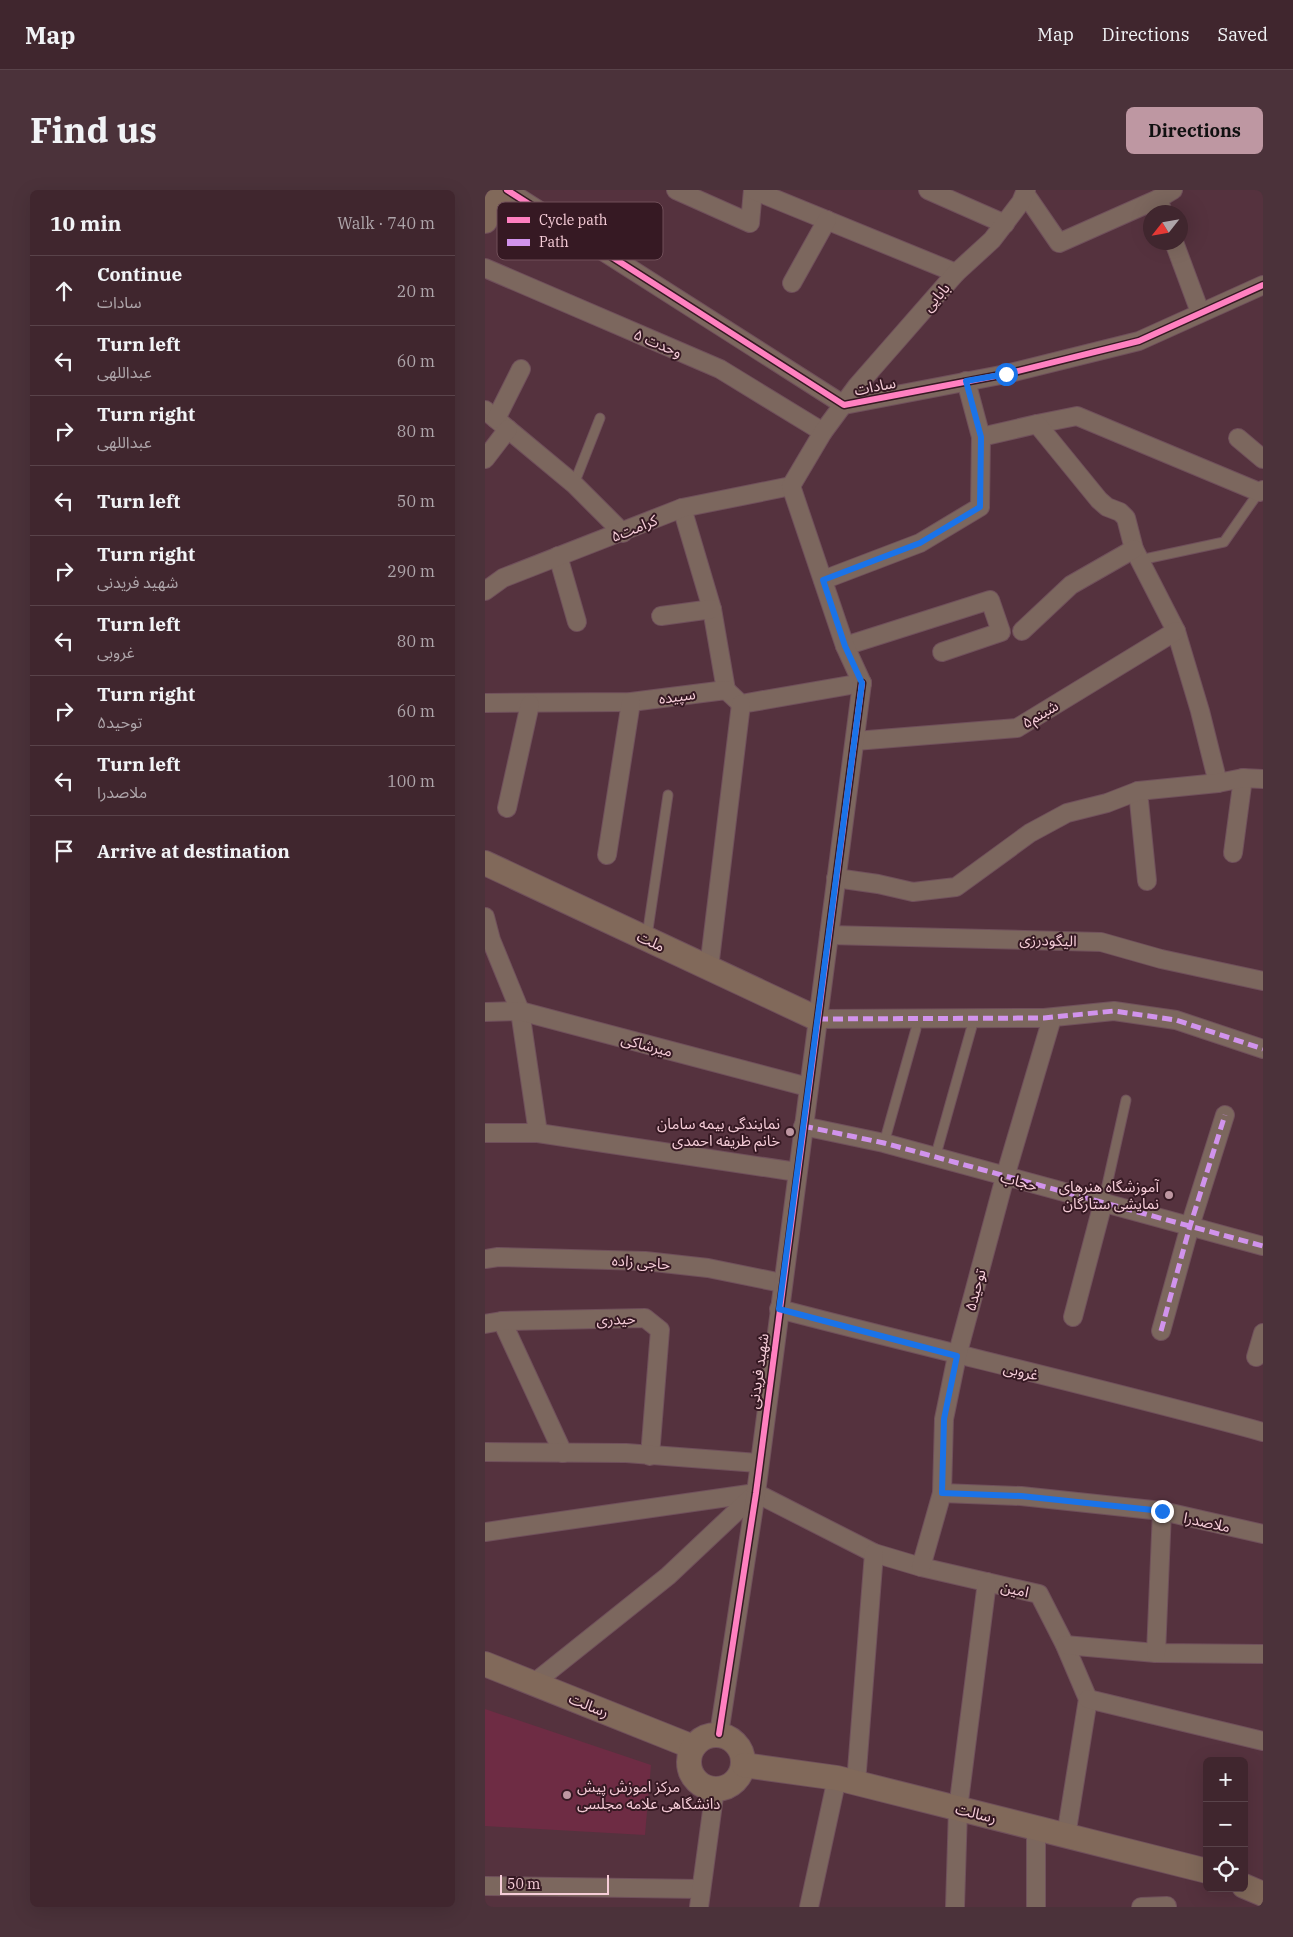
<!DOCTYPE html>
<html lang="en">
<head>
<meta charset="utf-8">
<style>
	body { margin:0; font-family:"IBM Plex Serif","Noto Sans Arabic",serif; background:#4b323a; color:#f1f3f6 }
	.controls { position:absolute; right:15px; bottom:15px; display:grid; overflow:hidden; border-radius:8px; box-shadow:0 5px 20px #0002 }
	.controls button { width:45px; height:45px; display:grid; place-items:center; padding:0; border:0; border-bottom:1px solid #59434a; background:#40262e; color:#f1f3f6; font:25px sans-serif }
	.compass { position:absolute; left:658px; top:15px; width:45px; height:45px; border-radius:50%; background:#40262e; box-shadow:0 5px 20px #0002; rotate:239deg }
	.scale { position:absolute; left:15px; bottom:12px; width:109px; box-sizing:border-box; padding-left:5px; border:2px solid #f6cdd8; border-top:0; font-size:14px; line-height:18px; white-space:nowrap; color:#f6cdd8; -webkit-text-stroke:4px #361923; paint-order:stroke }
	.stop { position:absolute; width:15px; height:15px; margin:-11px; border:4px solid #1a73e8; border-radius:50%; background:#fff }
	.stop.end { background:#1a73e8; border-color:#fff; box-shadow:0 1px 5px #0008 }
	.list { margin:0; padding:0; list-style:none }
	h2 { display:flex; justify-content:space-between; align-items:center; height:65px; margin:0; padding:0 20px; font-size:21px }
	h2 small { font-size:16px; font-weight:400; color:#aea5aa }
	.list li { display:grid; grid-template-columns:32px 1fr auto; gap:15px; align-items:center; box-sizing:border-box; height:70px; padding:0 20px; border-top:1px solid #59434a }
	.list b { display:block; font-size:19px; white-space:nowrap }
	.list p { margin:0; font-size:16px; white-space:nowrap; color:#aea5aa }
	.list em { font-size:16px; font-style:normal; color:#aea5aa }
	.icon { flex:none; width:28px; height:28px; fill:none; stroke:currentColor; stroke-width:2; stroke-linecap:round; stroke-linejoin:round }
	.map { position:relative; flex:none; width:778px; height:1717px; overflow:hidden; border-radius:8px }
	header { display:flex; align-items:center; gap:30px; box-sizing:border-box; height:70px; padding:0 25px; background:#40262e; border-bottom:1px solid #59434a }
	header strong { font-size:24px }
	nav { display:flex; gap:28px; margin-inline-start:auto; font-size:18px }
	.intro { display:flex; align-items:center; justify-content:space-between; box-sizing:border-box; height:120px; padding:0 30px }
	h1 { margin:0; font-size:35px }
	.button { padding:12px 22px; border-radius:8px; background:#be97a2; color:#111; font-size:18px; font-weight:700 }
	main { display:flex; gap:30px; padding:0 30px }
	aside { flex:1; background:#40262e; border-radius:8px; box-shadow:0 5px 20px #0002 }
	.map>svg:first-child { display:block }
	.built { fill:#6e2c44 }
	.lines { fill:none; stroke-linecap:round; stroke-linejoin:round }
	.lane-casing { stroke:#70505b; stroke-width:11 }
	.street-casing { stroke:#70505b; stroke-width:20 }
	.secondary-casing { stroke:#70505b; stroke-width:26 }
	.lane { stroke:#7c675e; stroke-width:9 }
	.street { stroke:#7c675e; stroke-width:18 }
	.secondary { stroke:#81695a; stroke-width:24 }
	.quiet { stroke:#d193ec; stroke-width:5; stroke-dasharray:10 5; stroke-linecap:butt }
	.cycleway-casing { stroke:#361923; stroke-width:9 }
	.cycleway { stroke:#ff80c0; stroke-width:6 }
	.route { stroke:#1a73e8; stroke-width:6 }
	.poi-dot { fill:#be97a2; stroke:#361923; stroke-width:2 }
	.labels { text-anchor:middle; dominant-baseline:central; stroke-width:4; stroke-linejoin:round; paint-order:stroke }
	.street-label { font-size:15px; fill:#f6cdd8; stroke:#361923 }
	.poi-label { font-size:15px; fill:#f6cdd8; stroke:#361923; text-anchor:end }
	.key { fill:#361923; stroke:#704f59; stroke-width:1 }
	.key-label { font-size:14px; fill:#f6cdd8 }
</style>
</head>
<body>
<header>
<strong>Map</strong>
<nav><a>Map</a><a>Directions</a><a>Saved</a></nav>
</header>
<div class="intro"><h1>Find us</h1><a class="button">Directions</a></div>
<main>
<aside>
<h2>10 min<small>Walk · 740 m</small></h2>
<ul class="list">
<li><svg class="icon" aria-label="ahead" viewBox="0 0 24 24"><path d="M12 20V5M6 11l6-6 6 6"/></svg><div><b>Continue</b><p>سادات</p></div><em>20 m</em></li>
<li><svg class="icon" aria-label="left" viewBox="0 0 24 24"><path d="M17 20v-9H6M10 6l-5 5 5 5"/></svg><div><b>Turn left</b><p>عبداللهی</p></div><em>60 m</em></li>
<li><svg class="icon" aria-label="right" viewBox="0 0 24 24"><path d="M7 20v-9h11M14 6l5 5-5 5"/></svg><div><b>Turn right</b><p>عبداللهی</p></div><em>80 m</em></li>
<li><svg class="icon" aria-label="left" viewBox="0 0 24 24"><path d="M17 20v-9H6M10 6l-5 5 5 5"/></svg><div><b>Turn left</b></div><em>50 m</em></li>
<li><svg class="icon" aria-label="right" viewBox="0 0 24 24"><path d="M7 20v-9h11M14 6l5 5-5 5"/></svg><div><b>Turn right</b><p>شهید فریدنی</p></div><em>290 m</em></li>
<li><svg class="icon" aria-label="left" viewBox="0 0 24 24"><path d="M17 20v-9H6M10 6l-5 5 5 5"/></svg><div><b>Turn left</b><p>غروبی</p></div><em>80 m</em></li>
<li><svg class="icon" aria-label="right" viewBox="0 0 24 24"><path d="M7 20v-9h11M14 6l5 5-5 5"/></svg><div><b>Turn right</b><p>توحید۵</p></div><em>60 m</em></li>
<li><svg class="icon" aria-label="left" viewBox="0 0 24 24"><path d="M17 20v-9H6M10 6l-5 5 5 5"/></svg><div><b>Turn left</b><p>ملاصدرا</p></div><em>100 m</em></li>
<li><svg class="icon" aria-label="arrive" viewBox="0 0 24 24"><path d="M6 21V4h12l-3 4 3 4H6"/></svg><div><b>Arrive at destination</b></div></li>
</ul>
</aside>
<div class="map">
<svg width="778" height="1717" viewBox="0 0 778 1717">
	<rect width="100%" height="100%" fill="#55323e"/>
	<path class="built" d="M0,1519l166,56 -6,70 -160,-9z"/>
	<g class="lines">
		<defs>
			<g id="lane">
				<path d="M89,294l26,-66"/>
				<path d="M655,370l84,-18 35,-50"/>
				<path d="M162,746l21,-141"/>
				<path d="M399,953l32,-114"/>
				<path d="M450,968l39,-139"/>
				<path d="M618,1013l23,-103"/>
			</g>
			<g id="street">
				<path d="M22,0l337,215 162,-31 133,-33 124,-56"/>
				<path d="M191,0l74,33 3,-33"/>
				<path d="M268,0l203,83"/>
				<path d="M443,0l77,34"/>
				<path d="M541,5l33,48 99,-44"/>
				<path d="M678,22l-5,-13 15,-9"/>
				<path d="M689,52l26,70"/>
				<path d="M0,78l235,101 103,63"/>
				<path d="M307,93l35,-63"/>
				<path d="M0,220l89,74 49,49"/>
				<path d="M11,229l25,-50"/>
				<path d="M552,234l40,-8 182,76 4,-2"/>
				<path d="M496,247l56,-13 62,76 8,7 13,5 6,6 8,31 42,82 24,80 18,72"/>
				<path d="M753,248l25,21"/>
				<path d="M0,269l23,-30"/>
				<path d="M197,318l30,101 14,81"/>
				<path d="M73,366l19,66"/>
				<path d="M338,390l97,-37 60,-36 1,-70 -15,-56"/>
				<path d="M0,401l18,-13 179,-70 109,-22"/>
				<path d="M176,426l51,-7"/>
				<path d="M537,441l49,-46 63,-36"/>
				<path d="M360,456l145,-46 11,32 -59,20"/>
				<path d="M377,493l-17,-37 -54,-160 32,-54 34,-46 99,-113 36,-33 29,-38 5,-12"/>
				<path d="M0,513l146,-1 95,-12 15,14 121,-21"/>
				<path d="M370,551l162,-13 159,-97"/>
				<path d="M653,601l9,90"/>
				<path d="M22,618l23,-104"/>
				<path d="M748,663l10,-75"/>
				<path d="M122,665l24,-153"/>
				<path d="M351,688l42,6 35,8 43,-5 74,-54 37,-20 40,-10 31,-12 80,-8 25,-5 20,1"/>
				<path d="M0,727l6,23 29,71 18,122"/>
				<path d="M344,745l272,7 60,17 102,22"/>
				<path d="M224,778l32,-264"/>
				<path d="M0,822l35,-1 288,76"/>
				<path d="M333,829l226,-1 70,-7 62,9 87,29"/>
				<path d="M318,936l81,17 379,103"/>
				<path d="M0,943h53l259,39"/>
				<path d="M0,1069l13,-2 147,4 63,7 74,15"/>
				<path d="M294,1119c161,42 323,79 484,123"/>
				<path d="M588,1127l30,-114"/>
				<path d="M17,1131l61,132"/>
				<path d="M0,1134l17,-3 143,-3 15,12 -10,126"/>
				<path d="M676,1141l29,-105 35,-111"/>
				<path d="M771,1167l7,-24"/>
				<path d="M0,1262l141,1 132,10"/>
				<path d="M271,1303l118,60 47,14 118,27 26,51 23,54 -22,137"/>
				<path d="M457,1303l79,3 141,15 101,23"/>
				<path d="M0,1342l271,-39"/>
				<path d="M436,1377l21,-74 2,-74 13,-63 48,-179 47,-159"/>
				<path d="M580,1455l91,8 107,1"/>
				<path d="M671,1463l6,-142"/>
				<path d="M49,1493l134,-107 88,-83"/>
				<path d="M603,1509l175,42"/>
				<path d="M234,1544l37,-241 106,-810"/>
				<path d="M371,1593l18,-230"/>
				<path d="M551,1638v79"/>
				<path d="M0,1696l216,3"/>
				<path d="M214,1717l16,-118"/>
				<path d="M324,1717l28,-129"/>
				<path d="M470,1717l3,-98 29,-227"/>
				<path d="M656,1717l26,-1"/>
			</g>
			<g id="secondary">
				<path d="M0,31l18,-31"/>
				<path d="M0,673l333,156"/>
				<path d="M0,1474l208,83"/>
				<circle cx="231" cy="1572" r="27"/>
				<path d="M259,1575l93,13 370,93"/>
				<path d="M759,1696l19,8"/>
			</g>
		</defs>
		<use href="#lane" class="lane-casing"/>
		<use href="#street" class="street-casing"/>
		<use href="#secondary" class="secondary-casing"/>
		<use href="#lane" class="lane"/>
		<use href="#street" class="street"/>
		<use href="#secondary" class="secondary"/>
		<g class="quiet">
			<path d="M333,829l226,-1 70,-7 62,9 87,29"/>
			<path d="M318,936l81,17 379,103"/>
			<path d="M676,1141l29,-105 35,-111"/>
		</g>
		<defs>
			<g id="cycleway">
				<path d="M22,0l337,215 162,-31 133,-33 124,-56"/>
				<path d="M234,1544l37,-241 106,-810"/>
			</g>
		</defs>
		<use href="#cycleway" class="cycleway-casing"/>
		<use href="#cycleway" class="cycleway"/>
	</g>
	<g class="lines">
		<path class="route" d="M521,184l-40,7 15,56 -1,70 -60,36 -97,37 22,66 17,37 -83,626 178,47 -13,63 -2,74 79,3 141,15"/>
	</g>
	<g class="poi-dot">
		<circle cx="305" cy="942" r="5"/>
		<circle cx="684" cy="1005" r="5"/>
		<circle cx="82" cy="1605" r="5"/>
	</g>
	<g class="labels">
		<g class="street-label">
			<text transform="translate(451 107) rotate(-49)">بابایی</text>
			<text transform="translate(173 153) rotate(23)">وحدت ۵</text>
			<text transform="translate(390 196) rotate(-11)">سادات</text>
			<text transform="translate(149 338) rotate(-22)">کرامت۵</text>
			<text transform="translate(192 506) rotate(-8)">سپیده</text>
			<text transform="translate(555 524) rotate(-31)">شبنم۵</text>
			<text transform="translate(563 750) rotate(2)">الیگودرزی</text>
			<text transform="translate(166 751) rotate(25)">ملت</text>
			<text transform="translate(162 855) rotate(15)">میرشاکی</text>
			<text transform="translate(534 991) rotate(15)">حجاب</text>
			<text transform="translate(156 1072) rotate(4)">حاجی زاده</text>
			<text transform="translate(490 1100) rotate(-75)">توحید۵</text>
			<text transform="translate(131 1129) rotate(-2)">حیدری</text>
			<text transform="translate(273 1181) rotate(-82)">شهید فریدنی</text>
			<text transform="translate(536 1181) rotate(13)">غروبی</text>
			<text transform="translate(722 1332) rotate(12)">ملاصدرا</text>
			<text transform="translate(530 1399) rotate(13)">امین</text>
			<text transform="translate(104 1515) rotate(22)">رسالت</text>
			<text transform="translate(491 1623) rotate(14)">رسالت</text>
		</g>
		<g class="poi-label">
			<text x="295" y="933">نمایندگی بیمه سامان<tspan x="295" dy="17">خانم ظریفه احمدی</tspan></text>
			<text x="674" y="996">آموزشگاه هنرهای<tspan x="674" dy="17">نمایشی ستارگان</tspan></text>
			<text x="92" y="1596" text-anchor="start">مرکز اموزش پیش<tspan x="92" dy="17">دانشگاهی علامه مجلسی</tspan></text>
		</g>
	</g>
	<rect x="12" y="12" width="166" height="58" rx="8" class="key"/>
	<rect x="22" y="27" width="23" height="6" fill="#ff80c0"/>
	<rect x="22" y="49" width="23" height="7" fill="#d193ec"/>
	<g class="key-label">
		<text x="54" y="35">Cycle path</text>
		<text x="54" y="57">Path</text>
	</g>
</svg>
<div class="controls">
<button>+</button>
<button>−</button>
<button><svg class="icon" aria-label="locate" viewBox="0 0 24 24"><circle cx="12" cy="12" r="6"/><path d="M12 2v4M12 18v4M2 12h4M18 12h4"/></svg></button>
</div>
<svg class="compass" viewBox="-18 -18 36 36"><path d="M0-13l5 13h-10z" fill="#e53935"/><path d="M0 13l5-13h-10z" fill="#aea5aa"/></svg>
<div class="scale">50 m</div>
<div class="stop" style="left:521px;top:184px"></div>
<div class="stop end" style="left:677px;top:1321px"></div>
</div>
</main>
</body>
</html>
